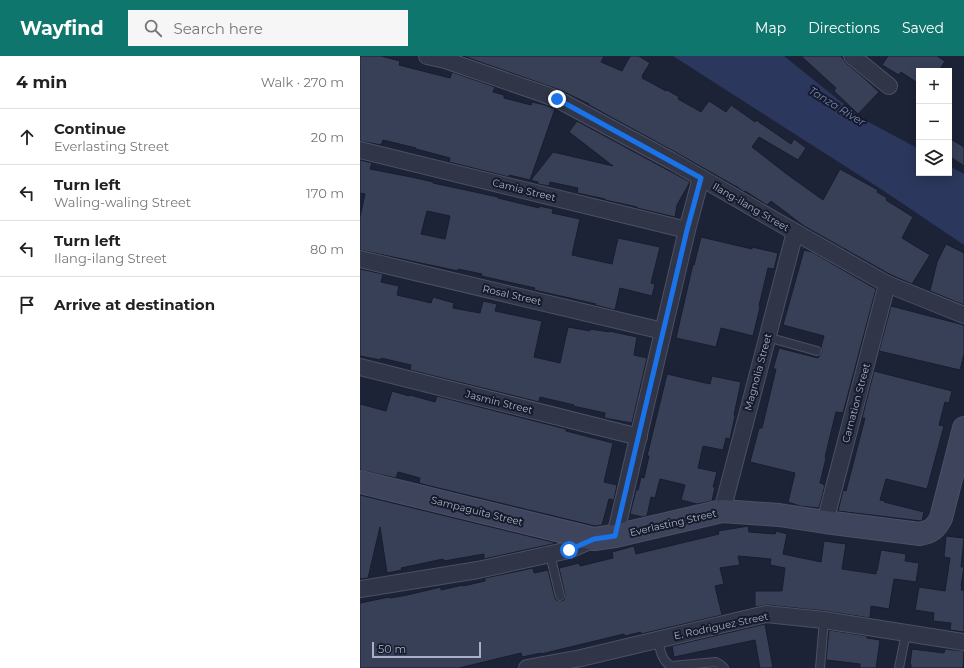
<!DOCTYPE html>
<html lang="en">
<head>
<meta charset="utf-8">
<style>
	body { margin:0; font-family:Montserrat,sans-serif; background:#f6f6f6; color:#222 }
	.controls { position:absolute; right:12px; top:12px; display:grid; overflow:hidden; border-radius:0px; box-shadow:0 2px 10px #0003 }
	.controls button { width:36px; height:36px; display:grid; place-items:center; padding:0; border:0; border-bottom:1px solid #e0e0e0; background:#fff; color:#222; font:20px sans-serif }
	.scale { position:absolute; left:12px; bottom:10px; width:109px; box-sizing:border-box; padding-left:4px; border:2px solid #aaafc5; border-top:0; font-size:11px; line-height:14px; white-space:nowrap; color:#aaafc5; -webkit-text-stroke:3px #161b2c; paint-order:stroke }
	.stop { position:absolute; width:12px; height:12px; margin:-9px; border:3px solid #1a73e8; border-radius:50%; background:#fff }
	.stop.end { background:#1a73e8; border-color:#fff; box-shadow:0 1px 4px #0008 }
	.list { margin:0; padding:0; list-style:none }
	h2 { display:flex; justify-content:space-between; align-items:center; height:52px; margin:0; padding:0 16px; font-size:17px }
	h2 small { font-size:13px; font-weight:400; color:#767676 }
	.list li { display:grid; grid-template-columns:26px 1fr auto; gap:12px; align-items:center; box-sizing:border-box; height:56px; padding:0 16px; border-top:1px solid #e0e0e0 }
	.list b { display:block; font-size:15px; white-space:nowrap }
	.list p { margin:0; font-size:13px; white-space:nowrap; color:#767676 }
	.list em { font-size:13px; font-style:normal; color:#767676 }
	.icon { flex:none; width:22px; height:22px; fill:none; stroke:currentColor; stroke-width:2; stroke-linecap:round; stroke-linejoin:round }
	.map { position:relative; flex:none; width:604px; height:612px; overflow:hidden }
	header { display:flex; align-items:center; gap:24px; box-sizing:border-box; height:56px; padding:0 20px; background:#0f766e; color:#fff }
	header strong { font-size:19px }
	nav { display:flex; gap:22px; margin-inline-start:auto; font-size:14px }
	.search { width:280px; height:36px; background:#f6f6f6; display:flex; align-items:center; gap:10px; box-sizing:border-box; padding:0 14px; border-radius:0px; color:#767676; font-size:15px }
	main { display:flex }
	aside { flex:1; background:#fff }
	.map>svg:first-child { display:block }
	.water { fill:#2b375c }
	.building { fill:#384058; stroke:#181d2e; fill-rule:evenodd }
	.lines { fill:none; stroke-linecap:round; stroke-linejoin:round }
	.lane-casing { stroke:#4b5063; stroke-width:10 }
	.street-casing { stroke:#4b5063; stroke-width:18 }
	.secondary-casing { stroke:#4b5063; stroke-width:24 }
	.lane { stroke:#303648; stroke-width:8 }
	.street { stroke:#303648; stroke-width:16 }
	.secondary { stroke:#3e445b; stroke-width:22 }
	.route { stroke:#1a73e8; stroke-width:5 }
	.labels { text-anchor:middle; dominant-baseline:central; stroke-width:4; stroke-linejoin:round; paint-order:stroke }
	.street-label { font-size:10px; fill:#aaafc5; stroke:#161b2c }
	.water-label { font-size:11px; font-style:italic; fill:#7686b6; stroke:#161b2c }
</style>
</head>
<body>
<header>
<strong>Wayfind</strong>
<div class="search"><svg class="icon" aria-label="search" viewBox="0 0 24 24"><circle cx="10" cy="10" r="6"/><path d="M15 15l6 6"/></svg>Search here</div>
<nav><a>Map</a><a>Directions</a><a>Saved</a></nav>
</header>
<main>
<aside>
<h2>4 min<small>Walk · 270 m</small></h2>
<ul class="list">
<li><svg class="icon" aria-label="ahead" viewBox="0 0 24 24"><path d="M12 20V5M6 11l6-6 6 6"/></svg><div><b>Continue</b><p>Everlasting Street</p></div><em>20 m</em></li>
<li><svg class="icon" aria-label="left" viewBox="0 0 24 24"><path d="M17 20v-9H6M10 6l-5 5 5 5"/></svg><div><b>Turn left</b><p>Waling-waling Street</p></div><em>170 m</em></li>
<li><svg class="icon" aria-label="left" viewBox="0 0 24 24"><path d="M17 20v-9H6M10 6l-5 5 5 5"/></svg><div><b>Turn left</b><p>Ilang-ilang Street</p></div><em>80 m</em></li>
<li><svg class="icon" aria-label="arrive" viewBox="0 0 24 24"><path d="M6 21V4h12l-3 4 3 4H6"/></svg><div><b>Arrive at destination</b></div></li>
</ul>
</aside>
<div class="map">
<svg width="604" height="612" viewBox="0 0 604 612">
	<rect width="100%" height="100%" fill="#1d2337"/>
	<path class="water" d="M313,0h111l77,62 58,31v24h30v-7l15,8v71l-80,-54z"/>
	<g class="building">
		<path d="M0,0h21l19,5 -1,4 51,13 2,-6 43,15 -2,5 11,3v3l27,7 1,-3 13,3 10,4 -25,71 -21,-5v2l-60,-15 1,-4 -34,-9v-1l-33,-8 -2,5 -21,-4z"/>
		<path d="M103,0h141l-3,6 21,9 8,-15h9l11,7 -8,13 1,1 -1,1 24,13 1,-1 12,7 -1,2 23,13 8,-11 17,11 5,-7 24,17 1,-2 35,24 3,-5 12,9 -8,12 -39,-23 -7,10 36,28 35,25 17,-31 38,21 -1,2 10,6 -1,2 27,17 -11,21 28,17 -18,29 -21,-9 -87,-49 -33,-25 -4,4 -22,-14 -1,1 -8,-6h-1l-58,-33 -88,-48v-1l-29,-14z"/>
		<path d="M441,0h40l5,7 18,15 15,14 -21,22 -24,-23 2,-3z"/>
		<path d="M528,0h49l8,5 -6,10h-20v13l-18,-12 -2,3 -17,-10z"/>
		<path d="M217,65l113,61 -13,23 -2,12 -38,-9v-1l-32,-7v-1l-28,-6 1,-5 -28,-6 -1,4 -11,-2v-2l-7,-2 22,-28 60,14 -44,-34z"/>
		<path d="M589,82l15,9v19l-15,-10z"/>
		<path d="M0,104l12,3 -2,6 46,9 17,4v1l65,14v1l41,10v-2l14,3 -1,4 28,6 -8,36 40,9 6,-26 42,9 -9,36 4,1 -3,12 -32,-8 -5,22 -20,-5 1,-1 -62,-14 1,-2 -54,-12 1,-2 -24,-5v2l-98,-21v-33l5,-23 -5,-1zM67,155l23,5 -5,23 -24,-5z"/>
		<path d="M341,181l51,12v-2l26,6 -4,16 -6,-1 -9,38 1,1 -7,29 -32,-8 -5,19 -40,-9 17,-74 1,1z"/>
		<path d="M586,188l18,9v52l-34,-14 7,-29z"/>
		<path d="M444,194l8,2 64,37 -33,124 -7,-1 -11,45 1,1 -6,25 4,1 -1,1h2l-6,23 -19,-2 -12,-4 7,-29 -45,-11 9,-34h3l14,-59h-3l6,-21 39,10 4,-6 -1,-5 3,-11 -41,-11z"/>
		<path d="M0,213l23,5 -2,8 18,4 -2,9 34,8 2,-6 21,6 -1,5 27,5 3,-12 14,3 -2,7 47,10 -8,36 26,6 8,-36 22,4v-2l19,3v-1l28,6 -3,18 13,3 -15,65 -28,-5 1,-5 -32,-7 1,-1 -34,-8 -1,5 -129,-32 1,-5 -30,-7v2l-21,-4z"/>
		<path d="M531,250l73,19v29l-4,16 -81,-19z"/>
		<path d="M514,315l78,20 -3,12 -4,-1 -6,23 5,1 -17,63 -41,-10 -6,21 5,1 -1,1 40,10 -2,9h-1l-83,-10 5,-21 3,1 19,-73h-3z"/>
		<path d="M307,318l43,10 2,-8 29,6 -7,33 1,1 -5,23 -4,-1 -3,12 -20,-4 -5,22 19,4 -4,15h2l-3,14 -15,3 -16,-4 4,-15 -25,-6 -5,19 -4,-1 -4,19 -5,1 -12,-3 6,-24h2l3,-13 3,1 5,-22h-2z"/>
		<path d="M32,335l17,5 1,-1 25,7 2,-6 129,33v2l47,12 -9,39 13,3 -3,15 -5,-1 -7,26 -7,1 -169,-41 -7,-2 1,-5 -22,-6 -2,6 -36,-8v-66l26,7z"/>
		<path d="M0,439l197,48 -73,16v-5l-40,7 -1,-2 -42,9 1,2 -15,3 -7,-46 -12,51 -8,1z"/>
		<path d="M388,470l1,6 26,2 1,-3 11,3 -4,20 38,8 3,-21 22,3 -4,25 34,5v-3h1l4,-21 25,4 -1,7 14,2 -3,19 -22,-3 -5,30 -18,-3 -1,12 -45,-7 -58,-6 -12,2v-16h27l3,-23 -15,-3 1,-6 -33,-3 2,9 -20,3 4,16 -9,2 7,29 -81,19v-2l-16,4 -1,-2 -83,20v-1l-19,4 -1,-4 -62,15h-99v-65l29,-6 1,1 17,-3 34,-8v3l22,-5v1l22,-5v-3l48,-10 1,5 14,-3 7,28 1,2 5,1 3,-1 1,-5 -6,-27 20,-5 1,3 33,-8 -1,-6 22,-6 2,8 83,-20 -1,-3z"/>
		<path d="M586,480l18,2 -3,29h3l-3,19h1l-1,4h3v42l-14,-2 1,-7 -18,-2 1,-8 -19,-3 4,-23 26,4 5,-33 -6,-1z"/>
		<path d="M405,568l8,44h-13l-5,-28 -81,17 -2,-11z"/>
		<path d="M469,574l38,6v2l13,2 -4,28h-16v-4l-34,-4z"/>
		<path d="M552,593l32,4 1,-4 19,2 -1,17h-52v-4h-1z"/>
	</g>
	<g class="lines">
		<defs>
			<g id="lane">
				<path d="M407,281l50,14"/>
				<path d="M190,498l10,42"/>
				<path d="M298,584c2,10 4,21 13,26l45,-4 5,3 3,3"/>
				<path d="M460,612l4,-48"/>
				<path d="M539,612l7,-35"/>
			</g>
			<g id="street">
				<path d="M67,0l18,4 96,33 16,6 115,62 123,71 92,52 77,31"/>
				<path d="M492,0l37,30"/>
				<path d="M0,94l327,80"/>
				<path d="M0,203l303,72"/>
				<path d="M0,311l279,70"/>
				<path d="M362,455l73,-279"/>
				<path d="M465,466l62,-238"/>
				<path d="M255,480l72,-306 14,-52"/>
				<path d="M0,533l118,-19 91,-20 25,-11"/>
				<path d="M167,612l54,-10 185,-44 58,6 140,22"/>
			</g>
			<path id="secondary" d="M0,426l234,57 21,-3 107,-25 57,4 46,7 95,12c11,-2 16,-6 21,-16l23,-90"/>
		</defs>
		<use href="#lane" class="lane-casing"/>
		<use href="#street" class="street-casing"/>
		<use href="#secondary" class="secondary-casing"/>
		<use href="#lane" class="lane"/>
		<use href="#street" class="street"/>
		<use href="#secondary" class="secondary"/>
	</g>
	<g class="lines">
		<path class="route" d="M197,43l144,79 -14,52 -72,306 -21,3 -25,11"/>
	</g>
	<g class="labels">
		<g class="street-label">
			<text transform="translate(164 134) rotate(14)">Camia Street</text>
			<text transform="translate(391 151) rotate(30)">Ilang-ilang Street</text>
			<text transform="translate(152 239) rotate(13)">Rosal Street</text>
			<text transform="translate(398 316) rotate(-75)">Magnolia Street</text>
			<text transform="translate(139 346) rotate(14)">Jasmin Street</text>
			<text transform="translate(496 347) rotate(-75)">Carnation Street</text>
			<text transform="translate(117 455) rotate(14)">Sampaguita Street</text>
			<text transform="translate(313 467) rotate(-13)">Everlasting Street</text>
			<text transform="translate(361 570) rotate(-12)">E. Rodriguez Street</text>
		</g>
		<g class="water-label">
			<text transform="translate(477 50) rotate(32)">Tanza River</text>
		</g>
	</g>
</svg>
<div class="controls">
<button>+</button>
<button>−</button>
<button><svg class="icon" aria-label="layers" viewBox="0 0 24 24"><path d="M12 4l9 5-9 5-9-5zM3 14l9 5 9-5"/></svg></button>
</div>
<div class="scale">50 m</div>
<div class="stop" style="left:209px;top:494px"></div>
<div class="stop end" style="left:197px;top:43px"></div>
</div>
</main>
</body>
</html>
